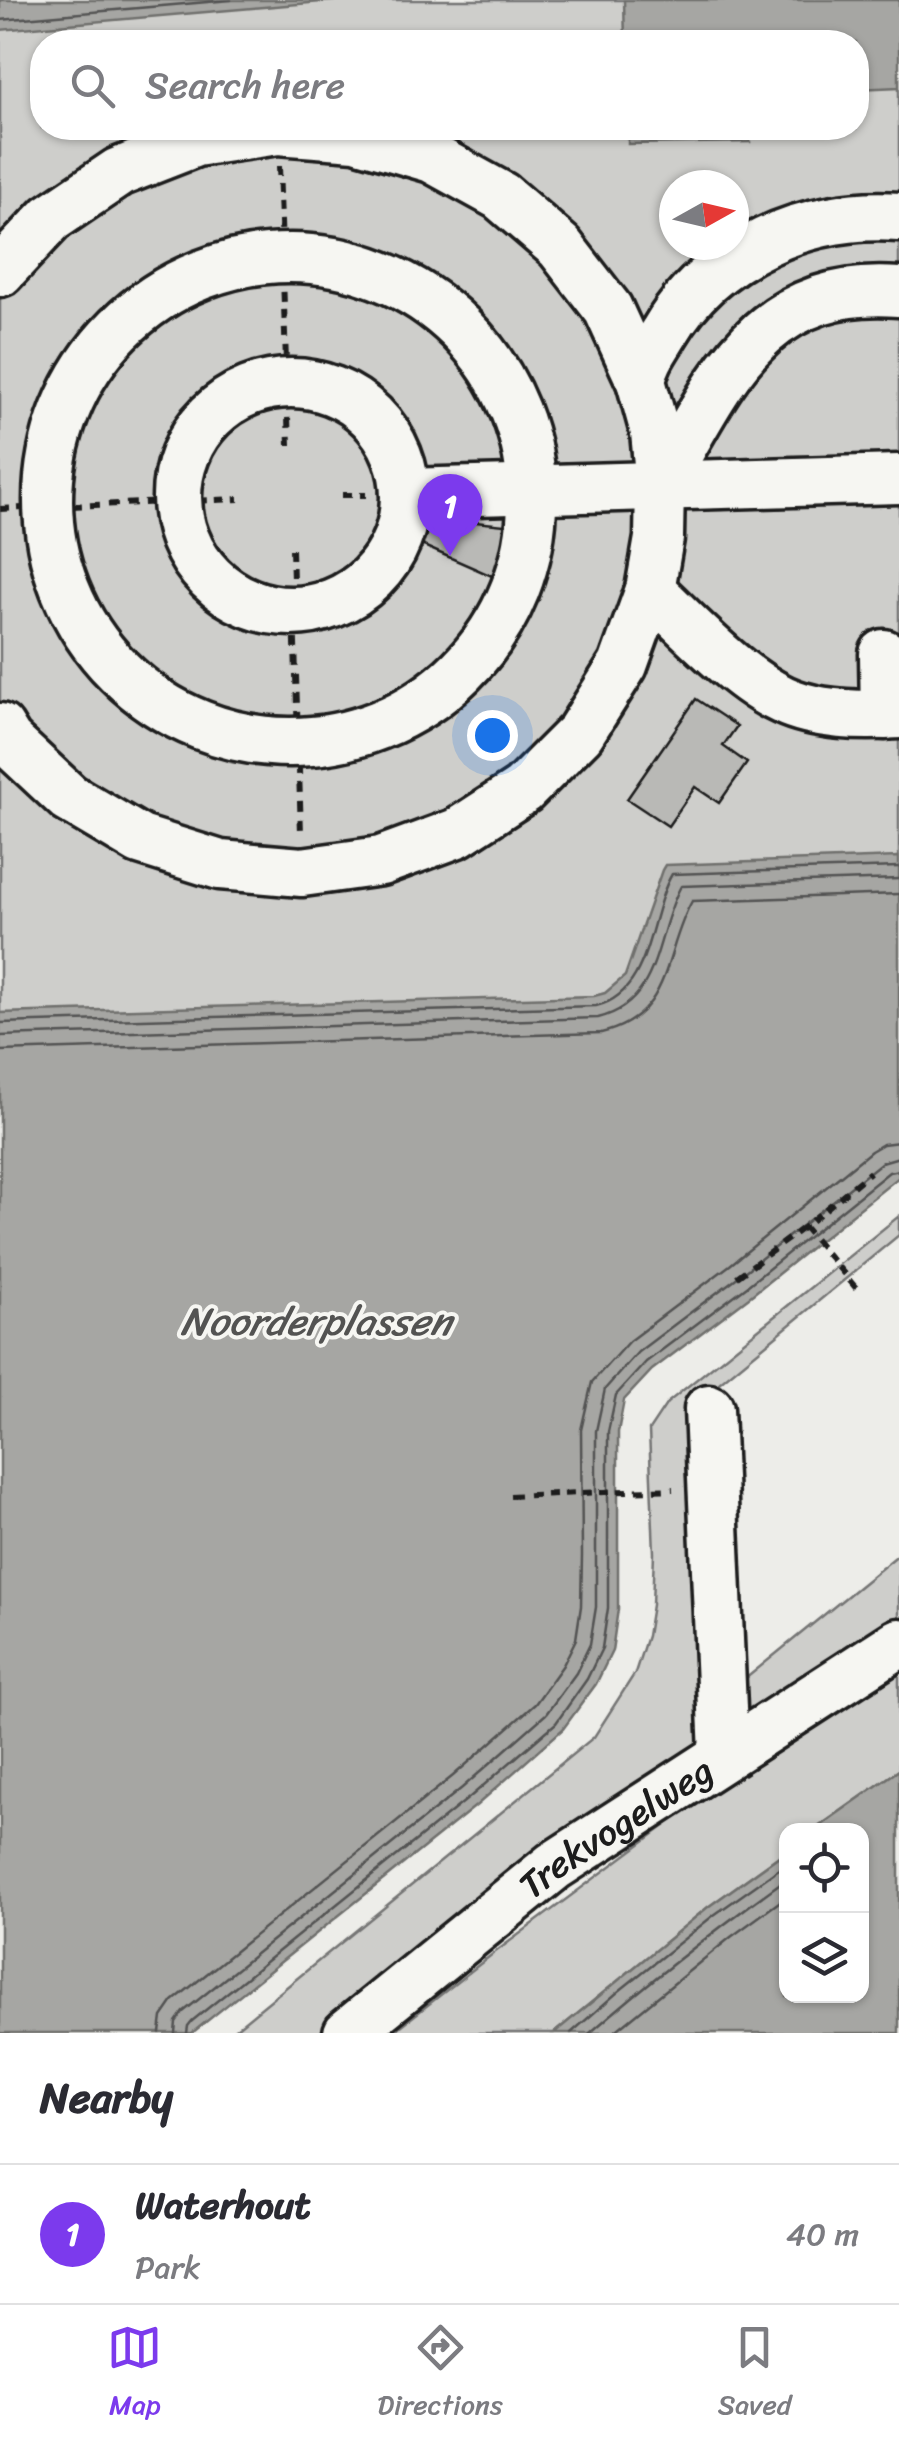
<!DOCTYPE html>
<html lang="en">
<head>
<meta charset="utf-8">
<style>
	body { margin:0; font-family:Sriracha,sans-serif; background:#f2f2f3; color:#2b2b33 }
	.controls { position:absolute; right:30px; bottom:30px; display:grid; overflow:hidden; border-radius:20px; box-shadow:0 2px 8px #0004 }
	.controls button { width:90px; height:90px; display:grid; place-items:center; padding:0; border:0; border-bottom:2px solid #e1e1e2; background:#fff; color:#2b2b33; font:50px sans-serif }
	.compass { position:absolute; left:659px; top:170px; width:90px; height:90px; border-radius:50%; background:#fff; box-shadow:0 2px 8px #0004; rotate:82deg }
	.you { position:absolute; left:492px; top:735px; width:35px; height:35px; margin:-25px; border:8px solid #fff; border-radius:50%; background:#1a73e8; box-shadow:0 0 0 15px #1a73e833 }
	.badge { display:grid; place-items:center; width:65px; height:65px; border-radius:50%; background:#7c3aed; color:#fff; font-size:32px; font-weight:700 }
	.pin { position:absolute; translate:-50% -82px; filter:drop-shadow(0 2px 5px #0008) }
	.pin::after { content:''; position:absolute; top:52px; width:35px; height:30px; background:inherit; clip-path:polygon(0 0,100% 0,50% 100%) }
	.list { margin:0; padding:0; list-style:none }
	h2 { display:flex; justify-content:space-between; align-items:center; height:130px; margin:0; padding:0 40px; font-size:42px }
	h2 small { font-size:32px; font-weight:400; color:#7c7c81 }
	.list li { display:grid; grid-template-columns:65px 1fr auto; gap:30px; align-items:center; box-sizing:border-box; height:140px; padding:0 40px; border-top:2px solid #e1e1e2 }
	.list b { display:block; font-size:38px; white-space:nowrap }
	.list p { margin:0; font-size:32px; white-space:nowrap; color:#7c7c81 }
	.list em { font-size:32px; font-style:normal; color:#7c7c81 }
	.icon { flex:none; width:55px; height:55px; fill:none; stroke:currentColor; stroke-width:2; stroke-linecap:round; stroke-linejoin:round }
	.map { position:relative; flex:none; width:899px; height:2033px; overflow:hidden }
	.search { position:absolute; background:#fff; box-shadow:0 2px 8px #0004; left:30px; right:30px; top:30px; height:110px; display:flex; align-items:center; gap:25px; box-sizing:border-box; padding:0 35px; border-radius:40px; color:#7c7c81; font-size:38px }
	.sheet { height:270px; background:#fff }
	nav { display:flex; justify-content:space-around; align-items:center; box-sizing:border-box; height:140px; border-top:2px solid #e1e1e2; background:#fff; font-size:28px; color:#7c7c81 }
	nav a { display:grid; justify-items:center; gap:5px }
	nav .on { color:#7c3aed }
	.map>svg:first-child { display:block }
	.green { fill:#cececb; stroke:#757574; stroke-width:2.5; fill-rule:evenodd }
	.water { fill:#a6a6a3; stroke:#6f6f6d; stroke-width:2.5 }
	.lines { fill:none; stroke-linecap:round; stroke-linejoin:round }
	.shore { stroke:#535352; stroke-width:2.5 }
	.building { fill:#b9b9b6; stroke:#1c1c1c; stroke-width:2.5 }
	.minor-casing { stroke:#1c1c1c; stroke-width:55 }
	.path { stroke:#1c1c1c; stroke-width:6; stroke-dasharray:10 8; stroke-linecap:butt }
	.minor { stroke:#f6f6f2; stroke-width:48 }
	.labels { text-anchor:middle; dominant-baseline:central; stroke-width:8; stroke-linejoin:round; paint-order:stroke }
	.street-label { font-size:38px; fill:#1c1c1c; stroke:#f6f6f2 }
	.water-label { font-size:40px; font-style:italic; fill:#535352; stroke:#f6f6f2 }
</style>
</head>
<body>
<div class="map">
<svg width="899" height="2033" viewBox="0 0 899 2033">
	<rect width="100%" height="100%" fill="#edede9"/>
	<filter id="ink" filterUnits="userSpaceOnUse"><feTurbulence type="fractalNoise" baseFrequency=".01" numOctaves="2"/><feDisplacementMap in="SourceGraphic" scale="20" xChannelSelector="R" yChannelSelector="G"/><feConvolveMatrix kernelMatrix="1 2 1 2 8 2 1 2 1" color-interpolation-filters="sRGB"/></filter>
	<g filter="url(#ink)">
		<g class="green">
			<path d="M218,0h456l48,42h-680v86h814l1,-52 42,-1v792l-269,134 -630,22v-1004zM674,185h60v60h-60z"/>
			<path d="M899,1216v19l-208,171 13,347 -370,280h-104l364,-296 41,-64 12,-37 5,-31 2,-52 -5,-123 18,-27z"/>
			<path d="M899,1554v70l-145,96 -20,-32z"/>
			<path d="M899,1666v104l-85,60h-28v21l-78,56 -154,126h-162l102,-80 200,-149z"/>
		</g>
		<g class="water">
			<path d="M0,0h345l-345,30z"/>
			<path d="M624,0h275v87l-42,2 -1,-47h-231z"/>
			<path d="M628,128h121l1,14 -122,2z"/>
			<path d="M899,857v320l-146,117 -101,76 -28,30 -6,32v177l-6,42 -16,33 -33,45 -86,76 -285,228h-192v-1020l594,-17 11,-3 20,-17 37,-106 3,-5z"/>
			<path d="M899,1770v263h-345l154,-126 78,-56v145h76v-166h-48z"/>
		</g>
		<g class="lines">
			<g class="shore">
				<path d="M0,20l231,-20"/>
				<path d="M637,128l2,4 4,2 92,-2 5,-4"/>
				<path d="M0,1023l596,-17c56,-13 52,-91 76,-132l227,-7"/>
				<path d="M0,1036l598,-18c64,-15 57,-86 83,-132l218,-7"/>
				<path d="M0,1051l601,-18c72,-17 62,-81 91,-132l207,-7"/>
				<path d="M160,2033l2,-16 11,-16 280,-225 82,-72 28,-39 13,-26 5,-33 1,-51 -1,-125 11,-48 37,-41 101,-76 141,-114 12,-7 16,-2"/>
				<path d="M175,2033l1,-11 7,-10 279,-224 84,-74 30,-41 14,-29 6,-37v-176l9,-42 33,-37 101,-76 143,-114 17,-5"/>
				<path d="M187,2033l1,-7 4,-5 278,-224 86,-74 31,-44 15,-31 6,-40v-176l8,-37 30,-33 101,-76 142,-114 10,-2"/>
				<path d="M571,2033l48,-42 95,-76 72,-51"/>
				<path d="M590,2033c63,-55 129,-106 196,-154"/>
				<path d="M613,2033l118,-96 55,-40"/>
			</g>
		</g>
		<g class="building">
			<path d="M426,517l89,9 -14,54 -82,-36z"/>
			<path d="M696,699l41,27 -14,20 24,17 -28,40 -24,-16 -27,39 -41,-27z"/>
		</g>
		<g class="lines">
			<defs>
				<g id="minor">
					<circle cx="290" cy="500" r="242"/>
					<path d="M0,272l51,-54 68,-46 77,-30 82,-12 78,6 76,22 69,38 59,51 48,62 33,72 14,51 5,53 -1,53 -9,52 -27,75 -43,68 -57,57 -66,43 -76,28 -79,11 -82,-7 -80,-25 -71,-42 -61,-57 -8,-13"/>
					<path d="M641,381c3,-18 13,-32 23,-48 47,-81 144,-123 235,-116"/>
					<circle cx="291" cy="497" r="114"/>
					<path d="M660,485c61,-103 98,-204 239,-193"/>
					<path d="M405,493l494,-14"/>
					<path d="M650,590c38,35 87,89 133,110 34,16 79,16 116,14"/>
					<path d="M884,654l1,61"/>
					<path d="M709,1409l15,345"/>
					<path id="s1" d="M348,2033l206,-167 345,-223"/>
				</g>
			</defs>
			<use href="#minor" class="minor-casing"/>
			<g class="path">
				<path d="M279,166l10,279"/>
				<path d="M342,495h24"/>
				<path d="M0,509l239,-10"/>
				<path d="M292,549l9,284"/>
				<path d="M737,1277l67,-50"/>
				<path d="M856,1288l-52,-61 66,-55"/>
				<path d="M510,1496l163,-7"/>
			</g>
			<use href="#minor" class="minor"/>
		</g>
	</g>
	<g class="labels">
		<g class="street-label">
			<text stroke="none"><textPath href="#s1" startOffset="338">Trekvogelweg</textPath></text>
		</g>
		<g class="water-label">
			<text x="316" y="1321">Noorderplassen</text>
		</g>
	</g>
</svg>
<div class="controls">
<button><svg class="icon" aria-label="locate" viewBox="0 0 24 24"><circle cx="12" cy="12" r="6"/><path d="M12 2v4M12 18v4M2 12h4M18 12h4"/></svg></button>
<button><svg class="icon" aria-label="layers" viewBox="0 0 24 24"><path d="M12 4l9 5-9 5-9-5zM3 14l9 5 9-5"/></svg></button>
</div>
<svg class="compass" viewBox="-18 -18 36 36"><path d="M0-13l5 13h-10z" fill="#e53935"/><path d="M0 13l5-13h-10z" fill="#7c7c81"/></svg>
<div class="you"></div>
<div class="pin badge" style="left:450px;top:556px">1</div>
<div class="search"><svg class="icon" aria-label="search" viewBox="0 0 24 24"><circle cx="10" cy="10" r="6"/><path d="M15 15l6 6"/></svg>Search here</div>
</div>
<section class="sheet">
<h2>Nearby<small></small></h2>
<ul class="list">
<li><span class="badge">1</span><div><b>Waterhout</b><p>Park</p></div><em>40 m</em></li>
</ul>
</section>
<nav>
<a class="on"><svg class="icon" aria-label="map" viewBox="0 0 24 24"><path d="M3 6l6-2 6 2 6-2v14l-6 2-6-2-6 2zM9 4v14M15 6v14"/></svg>Map</a>
<a><svg class="icon" aria-label="directions" viewBox="0 0 24 24"><path d="M12 3l9 9-9 9-9-9zM9 14v-3h6M13 9l2 2-2 2"/></svg>Directions</a>
<a><svg class="icon" aria-label="saved" viewBox="0 0 24 24"><path d="M7 4h10v16l-5-4-5 4z"/></svg>Saved</a>
</nav>
</body>
</html>
